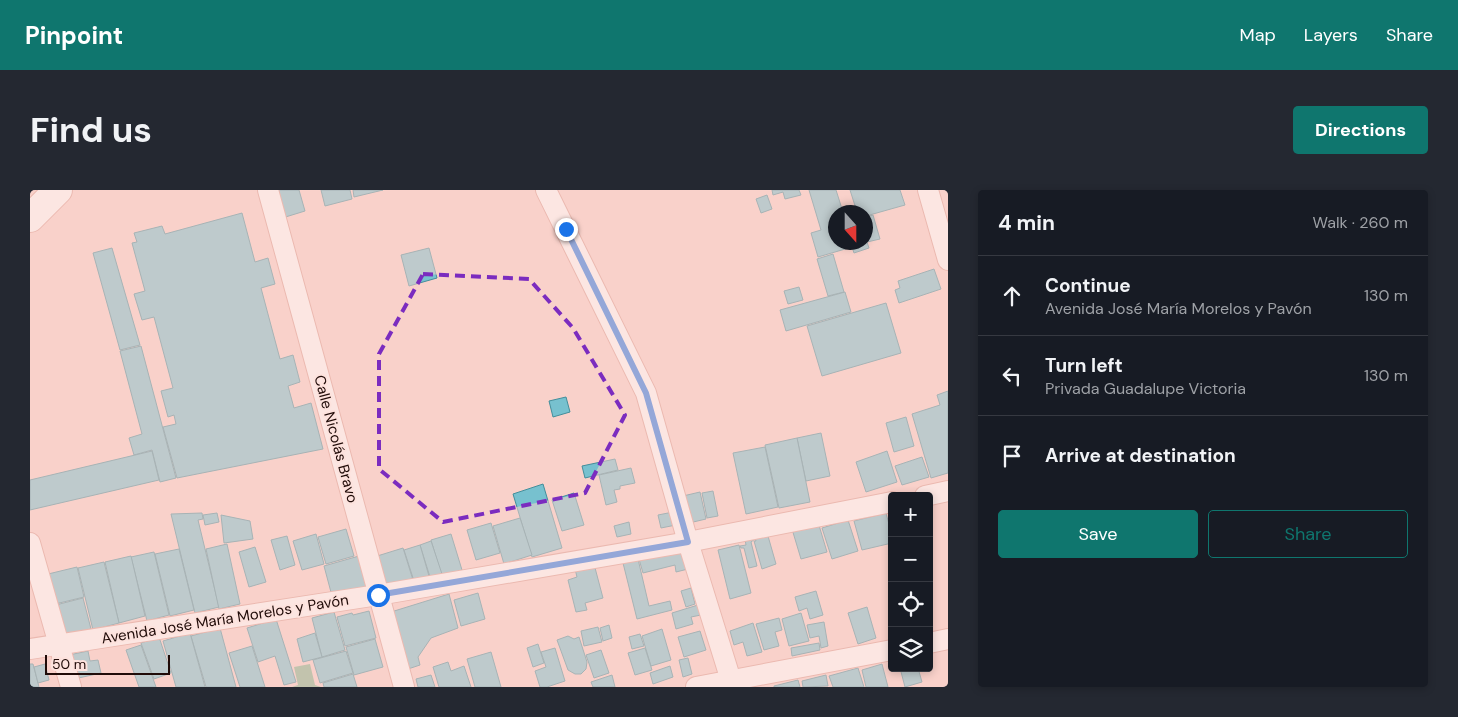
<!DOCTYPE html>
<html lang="en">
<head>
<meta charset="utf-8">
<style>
	body { margin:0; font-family:"DM Sans",sans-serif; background:#242831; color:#f1f3f6 }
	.controls { position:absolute; right:15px; bottom:15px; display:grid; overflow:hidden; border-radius:5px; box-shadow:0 2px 8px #0003 }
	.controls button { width:45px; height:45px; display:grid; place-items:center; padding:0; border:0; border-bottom:1px solid #363941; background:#171b24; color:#f1f3f6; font:25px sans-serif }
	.compass { position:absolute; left:798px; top:15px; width:45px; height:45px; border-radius:50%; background:#171b24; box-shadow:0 2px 8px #0003; rotate:159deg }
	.scale { position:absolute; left:15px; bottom:12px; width:125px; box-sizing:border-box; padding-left:5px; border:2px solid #200b08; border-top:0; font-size:14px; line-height:18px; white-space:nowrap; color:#200b08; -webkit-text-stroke:4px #fde2dd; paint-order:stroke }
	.stop { position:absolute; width:15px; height:15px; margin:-11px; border:4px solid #1a73e8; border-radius:50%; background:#fff }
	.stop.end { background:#1a73e8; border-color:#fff; box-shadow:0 1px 5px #0008 }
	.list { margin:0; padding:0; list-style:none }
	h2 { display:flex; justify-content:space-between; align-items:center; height:65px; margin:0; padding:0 20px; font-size:21px }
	h2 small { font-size:16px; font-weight:400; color:#9ea1a6 }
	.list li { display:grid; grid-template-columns:32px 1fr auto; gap:15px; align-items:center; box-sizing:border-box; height:80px; padding:0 20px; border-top:1px solid #363941 }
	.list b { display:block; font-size:19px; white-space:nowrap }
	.list p { margin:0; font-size:16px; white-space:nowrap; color:#9ea1a6 }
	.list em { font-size:16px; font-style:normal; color:#9ea1a6 }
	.actions { display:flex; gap:10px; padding:15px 20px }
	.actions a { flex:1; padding:11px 0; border:1px solid #0f766e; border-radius:5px; text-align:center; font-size:18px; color:#0f766e }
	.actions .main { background:#0f766e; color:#fff }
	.icon { flex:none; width:28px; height:28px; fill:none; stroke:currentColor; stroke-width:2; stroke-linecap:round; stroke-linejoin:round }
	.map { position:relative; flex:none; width:918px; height:497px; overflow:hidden; border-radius:5px }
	header { display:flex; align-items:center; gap:30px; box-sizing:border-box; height:70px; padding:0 25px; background:#0f766e; color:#fff }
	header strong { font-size:24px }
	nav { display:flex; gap:28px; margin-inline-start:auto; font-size:18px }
	.intro { display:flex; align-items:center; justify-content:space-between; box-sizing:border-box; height:120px; padding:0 30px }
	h1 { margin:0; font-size:35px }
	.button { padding:12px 22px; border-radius:5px; background:#0f766e; color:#fff; font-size:18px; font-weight:700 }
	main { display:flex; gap:30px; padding:0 30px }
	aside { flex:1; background:#171b24; border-radius:5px; box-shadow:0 2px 8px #0003 }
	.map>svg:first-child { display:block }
	.forest { fill:#7fb28a }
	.building { fill:#77c1cf; stroke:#438e9b }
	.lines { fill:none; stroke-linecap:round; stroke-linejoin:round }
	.minor-casing { stroke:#da9c91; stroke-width:22 }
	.primary-casing { stroke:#da9c91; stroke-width:30 }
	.minor { stroke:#fff; stroke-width:20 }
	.primary { stroke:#fff; stroke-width:28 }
	.route { stroke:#1a73e8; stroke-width:6 }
	.marked { fill:none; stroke:#7b2cbf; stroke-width:4; stroke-dasharray:10 6; stroke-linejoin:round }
	.labels { text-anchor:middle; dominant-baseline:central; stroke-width:4; stroke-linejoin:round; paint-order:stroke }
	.street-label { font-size:15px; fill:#200b08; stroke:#fde2dd }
</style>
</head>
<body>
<header>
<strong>Pinpoint</strong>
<nav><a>Map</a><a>Layers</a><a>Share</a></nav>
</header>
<div class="intro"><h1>Find us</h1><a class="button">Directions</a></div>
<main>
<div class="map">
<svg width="918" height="497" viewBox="0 0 918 497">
	<rect width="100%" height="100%" fill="#f9d1ca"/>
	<path class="forest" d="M280,474l5,21 6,2h-29l6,-2 -4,-18z"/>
	<g class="building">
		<path d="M241,0h28l6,21 -26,8z"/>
		<path d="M291,0h29l2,9 -27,7z"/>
		<path d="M323,0h30l-29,7z"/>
		<path d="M742,0h27l2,5 -16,4 -2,-7 -10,3z"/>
		<path d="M779,0h27l7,22h-7v30h30v-25l7,-2 7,24 -13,3 2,6 -15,5 -2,-6 -34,10 -7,-24 10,-3z"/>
		<path d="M820,0h50l5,15 -39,11v-4h-9z"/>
		<path d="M737,5l5,14 -11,4 -5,-14z"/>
		<path d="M212,23l13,49 13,-4 7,26 -14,4 19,71 13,-4 7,27 -12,4 6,22 17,-5 12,46 -146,29 -14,-51 13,-3 -2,-9 -6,2 -7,-26 12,-3 -19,-71 -12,3 -8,-26 11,-3 -13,-48 5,-1 -3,-9 28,-7 3,8z"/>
		<path d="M82,58l28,97 -20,5 -27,-97z"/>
		<path d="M399,58l8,30 -28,8 -8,-31z"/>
		<path d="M803,64l11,38 -16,4 -11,-37z"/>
		<path d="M904,79l7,20 -42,14 -4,-13 5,-2 -2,-7z"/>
		<path d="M769,97l4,13 -15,4 -4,-13z"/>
		<path d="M815,102l6,20 -65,19 -6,-21z"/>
		<path d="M856,113l15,50 -79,23 -15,-50z"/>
		<path d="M111,156l35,132 -16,4 -8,-32 -18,5 -5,-17 13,-4 -22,-83z"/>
		<path d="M918,201v82l-17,5 -19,-64 28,-9 -3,-10z"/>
		<path d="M536,207l4,15 -17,5 -4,-16z"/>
		<path d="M876,227l8,29 -20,6 -8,-29z"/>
		<path d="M791,243l9,43 -24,5 -9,-43z"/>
		<path d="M767,248l13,64 -31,6 -14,-63z"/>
		<path d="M735,257l13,60 -32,7 -13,-61z"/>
		<path d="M122,261l7,29 -129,30v-30z"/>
		<path d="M857,261l10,31 -31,10 -10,-30z"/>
		<path d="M892,267l7,20 -27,8 -7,-19z"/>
		<path d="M585,269l3,11 -33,8 -3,-12z"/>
		<path d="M601,278l4,15 -15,3v3l-6,1 3,12 -11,3 -7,-30z"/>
		<path d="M513,294l19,64 -30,9 -19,-63z"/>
		<path d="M683,301l5,25 -11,2 -5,-25z"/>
		<path d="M670,302l6,27 -17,4 -6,-27z"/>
		<path d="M544,303l10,32 -22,6 -10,-31z"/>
		<path d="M643,322l3,13 -15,3 -3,-13z"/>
		<path d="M172,323l1,6 -5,1 21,87 -24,6 -24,-99z"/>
		<path d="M187,323l2,9 -14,3 -2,-10z"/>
		<path d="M856,323l6,23v7l-30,7 -8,-29z"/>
		<path d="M191,325l29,6 3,18 -29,4z"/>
		<path d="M490,328l12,37 -28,9 -11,-38z"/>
		<path d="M818,330l10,31 -26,8 -10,-31z"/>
		<path d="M599,332l2,12 -14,3 -3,-11z"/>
		<path d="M788,332l9,30 -26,7 -9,-30z"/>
		<path d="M461,333l9,30 -24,7 -9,-30z"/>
		<path d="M316,339l8,27 -28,8 -8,-27z"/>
		<path d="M733,342l1,5 4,-1 8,28 -14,5 -8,-28h2l-2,-6z"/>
		<path d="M286,344l8,30 -22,6 -9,-29z"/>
		<path d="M421,344l11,36 -20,7 -11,-37z"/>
		<path d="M257,346l8,29 -15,5 -9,-30z"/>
		<path d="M721,348l4,1 -4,3 6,24 -8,2 -5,-20h-3l-1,-2 6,-1 -1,-6z"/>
		<path d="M401,351l11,33 -12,3 -10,-32z"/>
		<path d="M197,354l13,60 -21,5 -13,-60z"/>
		<path d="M390,355l9,31 -15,5 -10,-31z"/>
		<path d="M709,355l12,48 -21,6 -12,-49z"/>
		<path d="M225,357l11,35 -17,5 -10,-35z"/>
		<path d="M373,358l10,32 -29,9 -10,-32z"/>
		<path d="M653,358l5,21 -12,3 -1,-7 -32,8 -4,-14z"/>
		<path d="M149,359l15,61 -24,6 -15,-62z"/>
		<path d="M124,362l15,63 -22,6 -16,-64z"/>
		<path d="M101,366l14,60 -26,7 -14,-61z"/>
		<path d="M329,366l8,31 -35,9 -8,-30z"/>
		<path d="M608,369l11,47 21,-5 2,9 -35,9 -14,-56z"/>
		<path d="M74,372l15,61 -26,7 -15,-62z"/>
		<path d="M564,374l9,34 -18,5 2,7 -11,2 -8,-32 9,-3 -2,-8z"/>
		<path d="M47,377l7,30 -33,8 -7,-30z"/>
		<path d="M661,398l4,16 -9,3 -5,-16z"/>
		<path d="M786,401l7,24 -13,4 -3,-11 -8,3 -4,-14z"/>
		<path d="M448,403l7,26 -24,7 -7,-26z"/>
		<path d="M419,404l9,34 -27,10 -13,19 2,8 -12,4 -17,-57z"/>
		<path d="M53,408l8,31 -31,8 -8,-31z"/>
		<path d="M668,415l3,10 -10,2 2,7 -17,5 -4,-16z"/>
		<path d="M837,417l9,31 -18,6 -10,-31z"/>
		<path d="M339,421l7,27 -31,8 -8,-29 15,-4 1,2z"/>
		<path d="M304,422l11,38 -23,7 -10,-39z"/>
		<path d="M771,423l8,28 -20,5 -7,-27z"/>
		<path d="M749,428l3,12 -7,2 4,14 -15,4 -8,-26z"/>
		<path d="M246,429l20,63 -12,3 -9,-29 -17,6 -11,-34z"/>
		<path d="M794,432l4,24 -7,2 -2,-12 -9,2 -3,-13z"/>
		<path d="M723,433l9,29 -15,4 -4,-14 -9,3 -4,-14z"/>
		<path d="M579,435l3,13 -9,3 -3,-13z"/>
		<path d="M568,437l4,15 -18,4 -3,-15z"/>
		<path d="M190,438l16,59h-30l-15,-51z"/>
		<path d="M632,439l9,31 -20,6 -9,-30z"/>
		<path d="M670,441l6,19 -22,7 -6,-20z"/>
		<path d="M160,443l15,54h-29l-13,-46z"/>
		<path d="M285,443l7,24 -19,5 -6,-23z"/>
		<path d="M610,444l4,12 -12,3 -3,-12z"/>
		<path d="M538,446l6,3 5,-2 8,25 -1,7 -5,5h-6l-7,-4 -11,-30z"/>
		<path d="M129,447l12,36 -17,6 -13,-36z"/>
		<path d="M345,449l8,28 -29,8 -8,-28z"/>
		<path d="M789,453l1,7 -28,6 -1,-8z"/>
		<path d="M508,454l6,19 -11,4 -6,-19z"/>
		<path d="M111,455l15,42h-17l-13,-37z"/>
		<path d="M222,456l13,41h-25l-11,-34z"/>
		<path d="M525,458l10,33 -18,6h-7l-5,-16 11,-4 -5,-15z"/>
		<path d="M615,458l7,22 -17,5 -7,-22z"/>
		<path d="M571,460l8,23 -15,5 -8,-23z"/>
		<path d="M58,461l2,10 8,-1 3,13 -27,6 -5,-24z"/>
		<path d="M316,461l7,22 -33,10 -7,-23z"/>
		<path d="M461,462l10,35h-26l-8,-28z"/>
		<path d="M658,468l4,16 -9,3 -4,-17z"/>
		<path d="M418,472l3,9 13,-5 7,21h-32l-6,-20z"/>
		<path d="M0,474h3l6,23h-9z"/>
		<path d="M15,474l4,16 -11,3 -4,-16z"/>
		<path d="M852,474l6,23h-22l-4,-17z"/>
		<path d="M640,476l3,11 -20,7 -3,-11z"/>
		<path d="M828,478l6,19h-31l-4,-11z"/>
		<path d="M870,478h18l4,14 -17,5z"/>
		<path d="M323,484l4,13h-33l-1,-4z"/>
		<path d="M401,485l4,12h-17l-2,-8z"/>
		<path d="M582,485l3,12h-22l-2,-5z"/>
		<path d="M796,485l2,11 -25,1 -1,-6z"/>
		<path d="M768,490l2,7h-26v-1z"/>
	</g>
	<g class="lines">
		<defs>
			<g id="minor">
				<path d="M238,0l136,497"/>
				<path d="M516,0l100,203 42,149 45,145"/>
				<path d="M898,0l20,70"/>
				<path d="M895,306l23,-5"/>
				<path d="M0,353l41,144"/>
				<path d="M899,453l19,-4"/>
				<path d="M0,459l348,-54 310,-53 204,-40"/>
				<path d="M666,497l196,-37"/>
			</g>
			<path id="primary" d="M0,28l28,-28"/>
		</defs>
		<use href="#minor" class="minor-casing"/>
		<use href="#primary" class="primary-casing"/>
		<use href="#minor" class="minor"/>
		<use href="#primary" class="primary"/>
	</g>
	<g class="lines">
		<path class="route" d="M348,405l310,-53 -42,-149 -80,-164"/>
	</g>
	<path d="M0 0H918V497H0ZM393,84l106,5 44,49 52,87 -40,78 -142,29 -64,-53v-115z" fill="#f9d1ca" fill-opacity=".55" fill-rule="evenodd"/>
	<path class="marked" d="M393,84l106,5 44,49 52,87 -40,78 -142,29 -64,-53v-115z"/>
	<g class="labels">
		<g class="street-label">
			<text transform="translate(306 249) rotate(75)">Calle Nicolás Bravo</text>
			<text transform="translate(195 429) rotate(-9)">Avenida José María Morelos y Pavón</text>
		</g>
	</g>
</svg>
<div class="controls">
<button>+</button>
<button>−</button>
<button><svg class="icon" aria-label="locate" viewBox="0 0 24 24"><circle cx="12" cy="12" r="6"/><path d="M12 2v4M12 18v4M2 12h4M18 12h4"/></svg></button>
<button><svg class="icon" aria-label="layers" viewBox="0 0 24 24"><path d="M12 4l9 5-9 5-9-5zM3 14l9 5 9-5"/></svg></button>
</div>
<svg class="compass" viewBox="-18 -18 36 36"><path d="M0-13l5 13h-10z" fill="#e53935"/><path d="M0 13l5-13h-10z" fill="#9ea1a6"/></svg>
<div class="scale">50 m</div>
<div class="stop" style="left:348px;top:405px"></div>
<div class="stop end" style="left:536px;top:39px"></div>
</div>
<aside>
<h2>4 min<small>Walk · 260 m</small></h2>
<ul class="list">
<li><svg class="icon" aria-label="ahead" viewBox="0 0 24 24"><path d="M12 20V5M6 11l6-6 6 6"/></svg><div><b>Continue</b><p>Avenida José María Morelos y Pavón</p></div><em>130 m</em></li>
<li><svg class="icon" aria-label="left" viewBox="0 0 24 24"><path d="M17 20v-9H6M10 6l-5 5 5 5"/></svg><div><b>Turn left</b><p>Privada Guadalupe Victoria</p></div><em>130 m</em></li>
<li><svg class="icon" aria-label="arrive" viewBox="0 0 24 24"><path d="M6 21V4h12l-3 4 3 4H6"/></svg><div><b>Arrive at destination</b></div></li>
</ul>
<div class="actions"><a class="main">Save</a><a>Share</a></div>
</aside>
</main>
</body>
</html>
